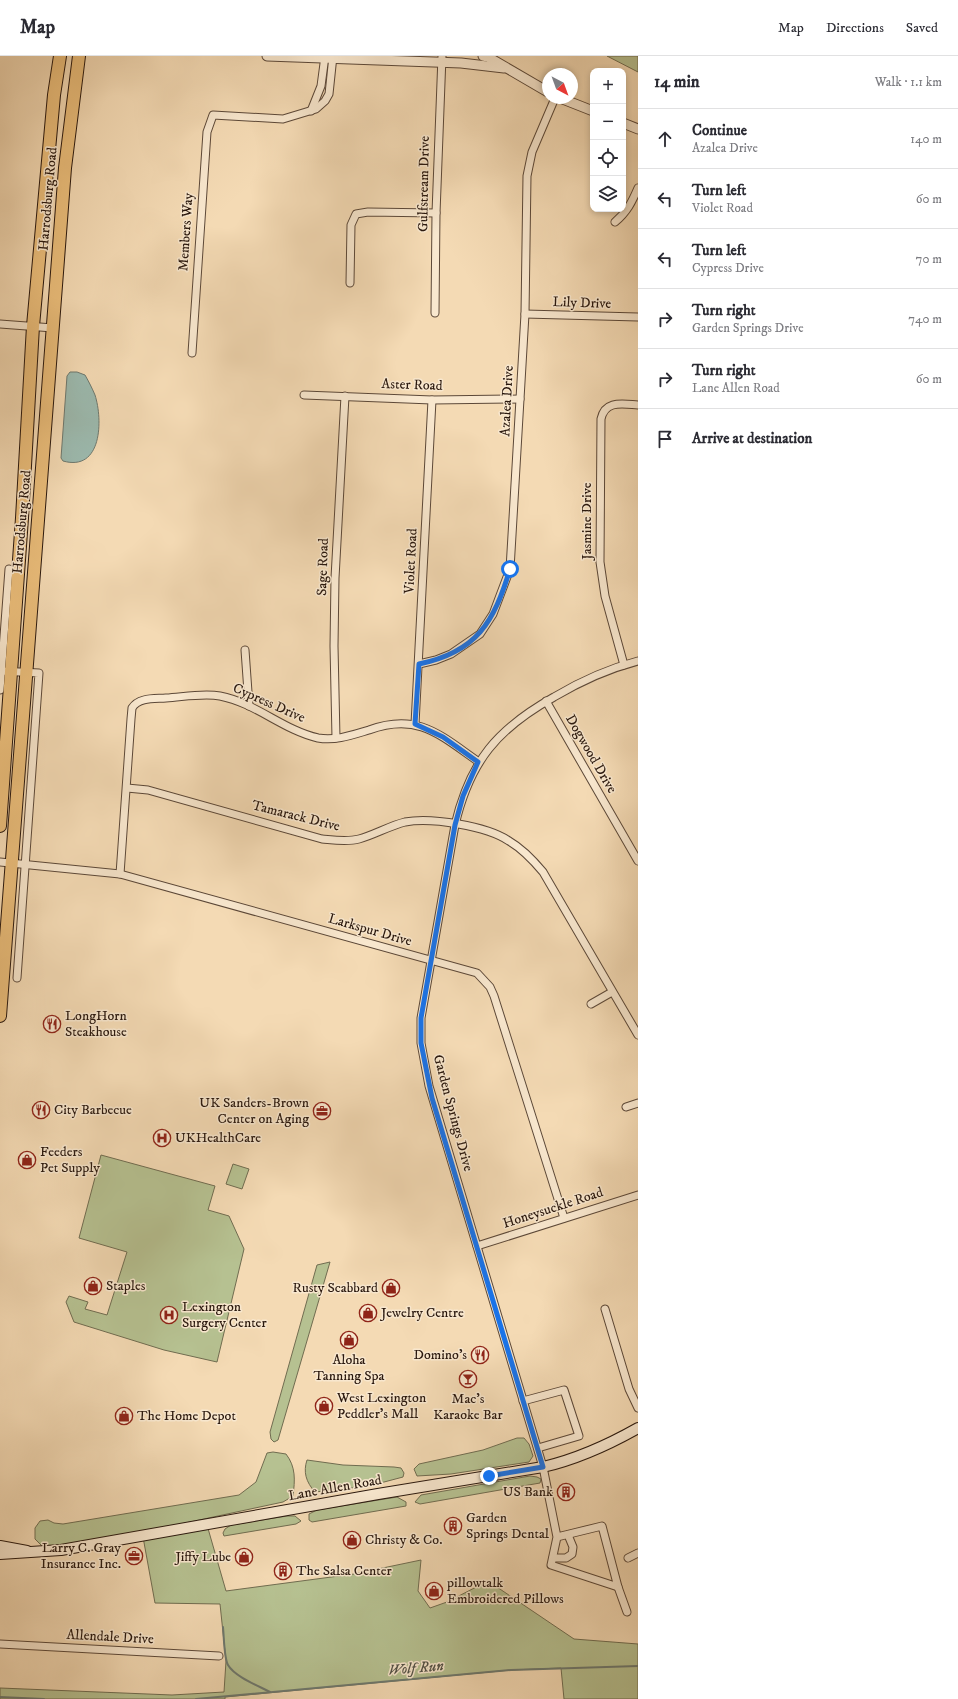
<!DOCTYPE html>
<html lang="en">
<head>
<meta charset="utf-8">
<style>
	body { margin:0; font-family:"IM FELL DW Pica",serif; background:#f2f2f3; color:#2b2b33 }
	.controls { position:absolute; right:12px; top:12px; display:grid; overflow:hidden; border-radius:8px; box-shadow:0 2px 6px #0003 }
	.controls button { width:36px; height:36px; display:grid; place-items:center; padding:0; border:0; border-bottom:1px solid #e1e1e2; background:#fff; color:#2b2b33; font:20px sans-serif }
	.compass { position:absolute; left:542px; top:12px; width:36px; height:36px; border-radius:50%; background:#fff; box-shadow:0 2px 6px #0003; rotate:139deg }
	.stop { position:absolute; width:12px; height:12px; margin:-9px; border:3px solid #1a73e8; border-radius:50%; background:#fff }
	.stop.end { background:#1a73e8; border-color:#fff; box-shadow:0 1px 4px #0008 }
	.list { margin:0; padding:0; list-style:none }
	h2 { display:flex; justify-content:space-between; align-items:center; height:52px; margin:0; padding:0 16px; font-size:17px }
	h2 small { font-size:13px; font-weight:400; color:#7c7c81 }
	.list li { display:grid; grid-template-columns:26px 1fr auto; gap:12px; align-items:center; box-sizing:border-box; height:60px; padding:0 16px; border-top:1px solid #e1e1e2 }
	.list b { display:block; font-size:15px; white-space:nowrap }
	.list p { margin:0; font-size:13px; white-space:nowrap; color:#7c7c81 }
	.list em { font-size:13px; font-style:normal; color:#7c7c81 }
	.icon { flex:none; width:22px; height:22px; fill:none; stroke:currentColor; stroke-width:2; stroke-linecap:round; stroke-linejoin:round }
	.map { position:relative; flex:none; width:638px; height:1643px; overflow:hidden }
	header { display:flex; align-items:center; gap:24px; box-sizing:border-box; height:56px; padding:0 20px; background:#fff; border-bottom:1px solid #e1e1e2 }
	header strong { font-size:19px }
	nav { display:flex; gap:22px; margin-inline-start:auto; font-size:14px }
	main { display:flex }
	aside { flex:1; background:#fff }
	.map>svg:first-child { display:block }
	.green { fill:#b6c191; stroke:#706c50 }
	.water { fill:#9cbaaf; stroke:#6e796f }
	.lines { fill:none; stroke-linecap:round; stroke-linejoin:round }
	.stream { stroke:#6e796f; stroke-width:2 }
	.minor-casing { stroke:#5c4838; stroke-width:9 }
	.tertiary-casing { stroke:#5c4838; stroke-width:11 }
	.secondary-casing { stroke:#2a180e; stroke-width:12 }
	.primary-casing { stroke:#2a180e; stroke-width:14 }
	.minor { stroke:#f8e7ce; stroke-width:7 }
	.tertiary { stroke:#f8e7ce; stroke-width:9 }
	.secondary { stroke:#f8e7ce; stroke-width:10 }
	.primary { stroke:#eabd7a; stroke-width:12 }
	.route { stroke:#1a73e8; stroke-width:5 }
	.labels { text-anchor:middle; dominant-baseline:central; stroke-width:3; stroke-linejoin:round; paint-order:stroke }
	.street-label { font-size:14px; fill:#2a180e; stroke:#f8e7ce }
	.poi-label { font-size:14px; fill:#2a180e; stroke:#f8e7ce; text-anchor:start }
	.water-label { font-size:15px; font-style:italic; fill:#525146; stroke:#f8e7ce }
</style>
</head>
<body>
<header>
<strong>Map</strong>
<nav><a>Map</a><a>Directions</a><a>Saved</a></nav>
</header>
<main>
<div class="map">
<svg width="638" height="1643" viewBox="0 0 638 1643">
	<rect width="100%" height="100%" fill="#f4dab4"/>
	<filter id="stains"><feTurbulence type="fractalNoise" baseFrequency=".005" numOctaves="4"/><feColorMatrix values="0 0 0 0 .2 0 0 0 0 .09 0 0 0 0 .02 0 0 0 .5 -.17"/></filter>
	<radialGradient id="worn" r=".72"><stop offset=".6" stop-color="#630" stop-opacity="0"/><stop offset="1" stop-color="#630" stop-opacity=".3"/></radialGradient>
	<g class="green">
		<path d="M607,0h31v16z"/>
		<path d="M101,1099l114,31 -7,24 21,6 15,33 -27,113 -53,-12 -90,-28 -8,-20 3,-6 19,6 -3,7 22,6 20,-63 -48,-14z"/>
		<path d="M233,1108l16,5 -7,20 -16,-5z"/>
		<path d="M330,1206l-52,178 -4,2 -3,-3 -1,-7 47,-167z"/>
		<path d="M517,1382h7l5,6 4,12 -4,6 -78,12 -34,2 -3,-7 5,-5 64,-14z"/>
		<path d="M273,1396l13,2c10,13 9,26 7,42l-10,6 -107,23 -119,21 -16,-1 -6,-6v-11l5,-7 8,-1 6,3 9,1 176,-29 17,-13 11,-29z"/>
		<path d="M307,1404l36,5 51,2 7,1 3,5 -1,4 -34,9 -54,6c-9,-10 -12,-20 -8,-32z"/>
		<path d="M530,1420l7,1 4,2 -1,4 -120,21 -5,-2 6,-7z"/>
		<path d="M397,1441l9,5v4l-94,16 -3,-2v-6l8,-4z"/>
		<path d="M287,1460h8l6,5 -5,3 -72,12 -1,-3 2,-4 6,-4z"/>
		<path d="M207,1469l19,66 128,-17 67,-14 -3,31 12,17 17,-6 41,-21 86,58 64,5v55h-74l-3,-31 -50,2 -286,27v2h-225v-11l172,7 52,-3 2,-31 -6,-57 -65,-1 -12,-66z"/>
	</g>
	<path class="water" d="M70,316h7l8,3c4,7 7,13 10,20 8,25 7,77 -32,66l-2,-3 6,-82z"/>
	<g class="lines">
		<g class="stream">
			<path d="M223,1571c1,10 1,31 5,38 7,12 31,21 42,27"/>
			<path d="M0,1641l44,2"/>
			<path d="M196,1643l315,-29 127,-4"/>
		</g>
		<defs>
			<g id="minor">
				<path d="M311,55l10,-25 4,-30"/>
				<path d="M615,166c12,-10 17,-20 23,-34"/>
				<path d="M350,227l1,-58 5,-11 12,-2 68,1"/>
				<path d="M435,257l1,-100 6,-157"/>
				<path d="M525,258l113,3"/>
				<path d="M0,268l53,4"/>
				<path d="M192,297l15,-221 6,-17 70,4 33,-10 9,-8 4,-7 4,-38"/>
				<path d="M304,339l128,5 88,-1"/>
				<path d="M245,594l4,56"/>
				<path d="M419,608l17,-4 15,-6 29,-20 13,-20 17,-45 15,-255 2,-138 5,-24 23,-54"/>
				<path d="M624,609l-19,-69 -5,-34 1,-143c4,-19 21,-15 37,-14"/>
				<path d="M0,615l39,2 -22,305"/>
				<path d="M0,634l9,-121"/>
				<path d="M546,645l92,160"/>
				<path d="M415,668l17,-324"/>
				<path d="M336,682l-2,-92 1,-68 10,-182"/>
				<path d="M127,732l21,2 174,49c12,1 25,3 37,0 15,-4 30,-13 46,-17 26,-5 82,4 104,19 14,8 24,19 34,31l95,163"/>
				<path d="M0,806l120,12 357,99 13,14 4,9 70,222"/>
				<path d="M120,818l11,-155 1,-11c7,-11 23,-9 34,-10 17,-1 37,-5 54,-2 36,7 63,34 98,42 18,3 34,-3 51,-8 49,-18 71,5 110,32"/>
				<path d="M591,948l21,-12"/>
				<path d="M626,1051l12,-4"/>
				<path d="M477,1190l161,-51"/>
				<path d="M605,1253l24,80 9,19"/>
				<path d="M523,1345l41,-11 15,46 -41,12"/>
				<path d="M557,1481l45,-11 16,61 -67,-22 6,-28 -14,-70 -114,-381 -8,-43v-25l34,-193c15,-64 42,-96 99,-128 27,-16 53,-28 84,-36"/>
				<path d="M553,1502h13l6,-4 1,-7 -5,-12"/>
				<path d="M628,1502l10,-5"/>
				<path d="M618,1531l9,25"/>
				<path d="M0,1588l219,12"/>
			</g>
			<g id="tertiary">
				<path d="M267,0l194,7 43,5"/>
				<path d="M483,0l5,1 60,35"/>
				<path d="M560,42l33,13"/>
				<path d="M623,67l15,6"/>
			</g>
			<g id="secondary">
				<path d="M0,1490l27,5"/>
				<path d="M0,1498l61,-4 317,-56 165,-27c34,-8 65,-22 95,-39"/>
			</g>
			<g id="primary">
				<path d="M0,770l22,-308 11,-192 21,-231 6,-39"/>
				<path d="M0,960l65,-848 14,-112"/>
			</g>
		</defs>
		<use href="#minor" class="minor-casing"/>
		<use href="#tertiary" class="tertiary-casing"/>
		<use href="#secondary" class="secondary-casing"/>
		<use href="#primary" class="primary-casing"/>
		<use href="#minor" class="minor"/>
		<use href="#tertiary" class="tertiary"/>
		<use href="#secondary" class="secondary"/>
		<use href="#primary" class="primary"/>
	</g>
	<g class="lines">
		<path class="route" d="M489,1420l54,-9 -111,-369 -11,-55v-25l34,-193 8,-29 15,-34 -35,-25 -28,-13 4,-60c58,-12 75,-42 91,-95"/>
	</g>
	<defs>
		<symbol id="restaurant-ring" viewBox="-11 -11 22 22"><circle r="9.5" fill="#f8e7ce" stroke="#8f2418" stroke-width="1.5"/><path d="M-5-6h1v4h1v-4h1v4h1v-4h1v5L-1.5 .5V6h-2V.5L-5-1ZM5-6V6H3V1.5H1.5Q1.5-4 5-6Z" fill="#8f2418"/></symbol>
		<symbol id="office-ring" viewBox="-11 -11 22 22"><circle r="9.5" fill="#f8e7ce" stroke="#8f2418" stroke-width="1.5"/><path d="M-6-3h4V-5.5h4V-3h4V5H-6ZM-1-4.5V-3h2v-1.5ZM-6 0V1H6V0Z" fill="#8f2418"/></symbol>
		<symbol id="hospital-ring" viewBox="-11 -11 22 22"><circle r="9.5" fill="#f8e7ce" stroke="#8f2418" stroke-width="1.5"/><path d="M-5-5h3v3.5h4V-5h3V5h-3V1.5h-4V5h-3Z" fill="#8f2418"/></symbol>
		<symbol id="shop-ring" viewBox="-11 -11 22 22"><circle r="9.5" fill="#f8e7ce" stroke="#8f2418" stroke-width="1.5"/><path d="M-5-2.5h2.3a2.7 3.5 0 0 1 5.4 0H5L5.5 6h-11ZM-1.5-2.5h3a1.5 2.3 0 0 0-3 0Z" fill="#8f2418"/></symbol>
		<symbol id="bar-ring" viewBox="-11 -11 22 22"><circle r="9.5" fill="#f8e7ce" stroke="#8f2418" stroke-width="1.5"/><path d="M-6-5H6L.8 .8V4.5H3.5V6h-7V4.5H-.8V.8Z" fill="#8f2418"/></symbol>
		<symbol id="building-ring" viewBox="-11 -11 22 22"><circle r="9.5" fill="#f8e7ce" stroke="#8f2418" stroke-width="1.5"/><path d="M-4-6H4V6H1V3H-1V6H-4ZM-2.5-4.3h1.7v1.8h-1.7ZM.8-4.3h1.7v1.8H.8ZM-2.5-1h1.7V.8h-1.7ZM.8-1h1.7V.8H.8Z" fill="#8f2418"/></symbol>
	</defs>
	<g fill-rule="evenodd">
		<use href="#restaurant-ring" x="42" y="958" width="20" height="20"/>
		<use href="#restaurant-ring" x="31" y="1044" width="20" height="20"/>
		<use href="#office-ring" x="312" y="1045" width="20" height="20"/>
		<use href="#hospital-ring" x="152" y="1072" width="20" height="20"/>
		<use href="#shop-ring" x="17" y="1094" width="20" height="20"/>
		<use href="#shop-ring" x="83" y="1220" width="20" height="20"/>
		<use href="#shop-ring" x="381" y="1222" width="20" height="20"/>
		<use href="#shop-ring" x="358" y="1247" width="20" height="20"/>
		<use href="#hospital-ring" x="159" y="1249" width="20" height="20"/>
		<use href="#shop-ring" x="339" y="1274" width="20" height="20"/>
		<use href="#restaurant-ring" x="470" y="1289" width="20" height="20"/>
		<use href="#bar-ring" x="458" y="1313" width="20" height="20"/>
		<use href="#shop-ring" x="314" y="1340" width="20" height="20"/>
		<use href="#shop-ring" x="114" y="1350" width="20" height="20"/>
		<use href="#building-ring" x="556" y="1426" width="20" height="20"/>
		<use href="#building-ring" x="443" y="1460" width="20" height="20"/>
		<use href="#shop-ring" x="342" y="1474" width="20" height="20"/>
		<use href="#office-ring" x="124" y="1490" width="20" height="20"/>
		<use href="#shop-ring" x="234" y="1491" width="20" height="20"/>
		<use href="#building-ring" x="273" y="1505" width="20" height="20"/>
		<use href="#shop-ring" x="424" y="1525" width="20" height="20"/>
	</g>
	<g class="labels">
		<g class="street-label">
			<text transform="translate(424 128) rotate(-89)">Gulfstream Drive</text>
			<text transform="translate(48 143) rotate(-85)">Harrodsburg Road</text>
			<text transform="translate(186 176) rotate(-86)">Members Way</text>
			<text transform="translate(582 247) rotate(2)">Lily Drive</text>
			<text transform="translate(412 329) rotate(2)">Aster Road</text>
			<text transform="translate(507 345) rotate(-87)">Azalea Drive</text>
			<text transform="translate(587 465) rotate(-90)">Jasmine Drive</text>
			<text transform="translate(22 466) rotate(-85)">Harrodsburg Road</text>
			<text transform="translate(411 505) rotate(-87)">Violet Road</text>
			<text transform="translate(323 511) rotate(-88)">Sage Road</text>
			<text transform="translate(269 647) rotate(24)">Cypress Drive</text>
			<text transform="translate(591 698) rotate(60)">Dogwood Drive</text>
			<text transform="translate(296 760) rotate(14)">Tamarack Drive</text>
			<text transform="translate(370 874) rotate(16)">Larkspur Drive</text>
			<text transform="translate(453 1057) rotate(75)">Garden Springs Drive</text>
			<text transform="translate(553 1152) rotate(-18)">Honeysuckle Road</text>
			<text transform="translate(335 1432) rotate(-10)">Lane Allen Road</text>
			<text transform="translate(110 1581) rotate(3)">Allendale Drive</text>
		</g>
		<g class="poi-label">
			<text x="65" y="960">LongHorn<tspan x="65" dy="16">Steakhouse</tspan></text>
			<text x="309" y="1047" text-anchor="end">UK Sanders-Brown<tspan x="309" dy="16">Center on Aging</tspan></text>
			<text x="54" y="1054">City Barbecue</text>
			<text x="175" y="1082">UKHealthCare</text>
			<text x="40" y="1096">Feeders<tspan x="40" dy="16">Pet Supply</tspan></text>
			<text x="106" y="1230">Staples</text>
			<text x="378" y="1232" text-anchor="end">Rusty Scabbard</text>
			<text x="182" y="1251">Lexington<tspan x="182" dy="16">Surgery Center</tspan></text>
			<text x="381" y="1257">Jewelry Centre</text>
			<text x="467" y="1299" text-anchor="end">Domino's</text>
			<text x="349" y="1304" text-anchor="middle">Aloha<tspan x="349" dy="16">Tanning Spa</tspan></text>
			<text x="337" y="1342">West Lexington<tspan x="337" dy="16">Peddler's Mall</tspan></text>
			<text x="468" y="1343" text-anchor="middle">Mac's<tspan x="468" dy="16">Karaoke Bar</tspan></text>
			<text x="137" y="1360">The Home Depot</text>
			<text x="553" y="1436" text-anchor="end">US Bank</text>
			<text x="466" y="1462">Garden<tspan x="466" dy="16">Springs Dental</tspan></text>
			<text x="365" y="1484">Christy &amp; Co.</text>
			<text x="121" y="1492" text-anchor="end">Larry C. Gray<tspan x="121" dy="16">Insurance Inc.</tspan></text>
			<text x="231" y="1501" text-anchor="end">Jiffy Lube</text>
			<text x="296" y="1515">The Salsa Center</text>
			<text x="447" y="1527">pillowtalk<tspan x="447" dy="16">Embroidered Pillows</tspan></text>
		</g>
		<g class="water-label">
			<text transform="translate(416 1612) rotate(-5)">Wolf Run</text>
		</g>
	</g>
	<rect width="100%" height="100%" filter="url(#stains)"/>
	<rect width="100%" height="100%" fill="url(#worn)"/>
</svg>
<div class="controls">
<button>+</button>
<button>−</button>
<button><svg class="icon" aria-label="locate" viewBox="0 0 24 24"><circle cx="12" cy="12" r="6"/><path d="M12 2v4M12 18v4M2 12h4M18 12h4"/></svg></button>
<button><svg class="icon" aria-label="layers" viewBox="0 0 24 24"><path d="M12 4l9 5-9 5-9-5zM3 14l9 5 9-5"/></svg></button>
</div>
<svg class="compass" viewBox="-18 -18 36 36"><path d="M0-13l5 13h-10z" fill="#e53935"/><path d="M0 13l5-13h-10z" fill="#7c7c81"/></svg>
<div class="stop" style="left:510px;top:513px"></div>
<div class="stop end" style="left:489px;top:1420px"></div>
</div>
<aside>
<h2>14 min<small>Walk · 1.1 km</small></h2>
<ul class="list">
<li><svg class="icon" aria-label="ahead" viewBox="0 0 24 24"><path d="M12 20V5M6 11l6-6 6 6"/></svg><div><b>Continue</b><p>Azalea Drive</p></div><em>140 m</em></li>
<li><svg class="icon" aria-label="left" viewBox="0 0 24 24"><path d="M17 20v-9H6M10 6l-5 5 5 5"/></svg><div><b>Turn left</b><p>Violet Road</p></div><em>60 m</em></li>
<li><svg class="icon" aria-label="left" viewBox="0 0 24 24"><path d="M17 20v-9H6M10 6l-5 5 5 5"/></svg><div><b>Turn left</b><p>Cypress Drive</p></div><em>70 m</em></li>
<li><svg class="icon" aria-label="right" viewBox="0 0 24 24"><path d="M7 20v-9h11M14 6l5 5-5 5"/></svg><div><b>Turn right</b><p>Garden Springs Drive</p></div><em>740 m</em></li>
<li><svg class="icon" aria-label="right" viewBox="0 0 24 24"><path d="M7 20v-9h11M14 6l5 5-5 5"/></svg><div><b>Turn right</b><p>Lane Allen Road</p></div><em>60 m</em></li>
<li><svg class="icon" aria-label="arrive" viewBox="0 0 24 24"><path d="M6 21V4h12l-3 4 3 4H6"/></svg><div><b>Arrive at destination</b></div></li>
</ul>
</aside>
</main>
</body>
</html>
